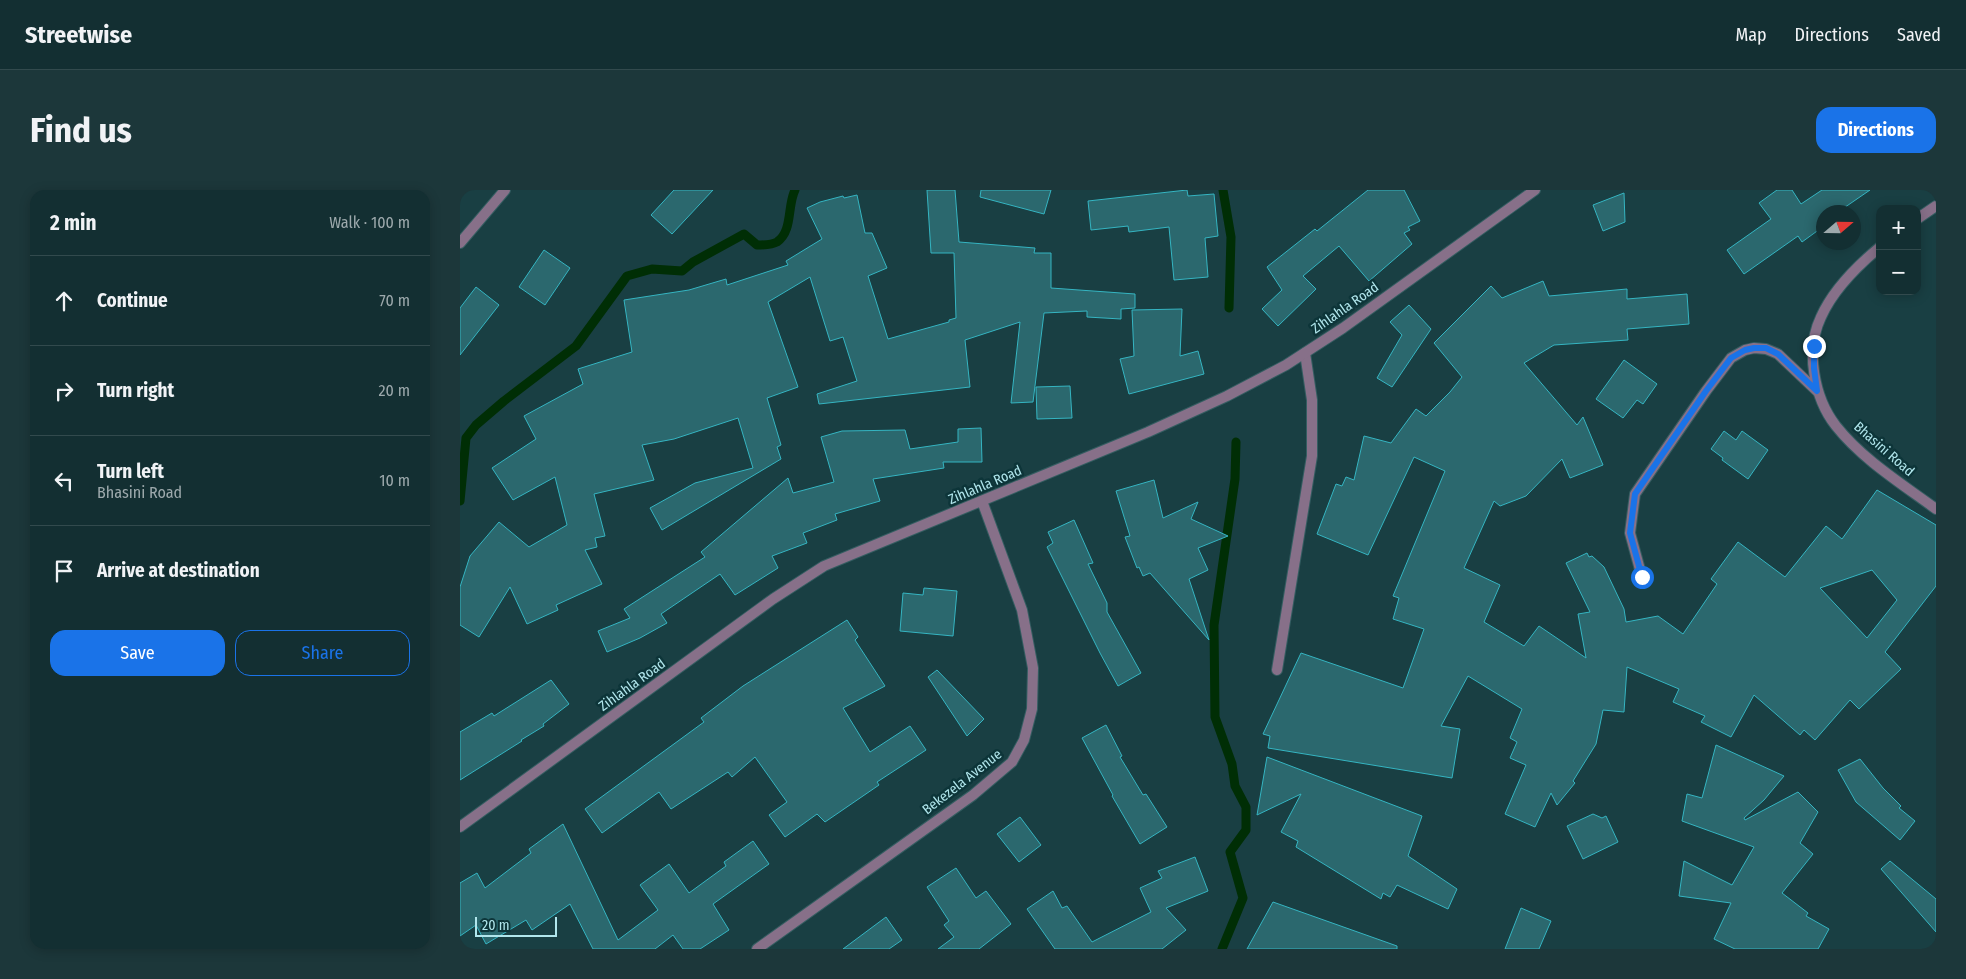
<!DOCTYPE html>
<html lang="en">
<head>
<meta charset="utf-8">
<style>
	body { margin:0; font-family:"Fira Sans Condensed",sans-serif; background:#1c373a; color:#f1f3f6 }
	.controls { position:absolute; right:15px; top:15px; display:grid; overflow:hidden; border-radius:10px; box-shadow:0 2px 12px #0003 }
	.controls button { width:45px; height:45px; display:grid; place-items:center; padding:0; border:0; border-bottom:1px solid #324a4d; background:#132f32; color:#f1f3f6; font:25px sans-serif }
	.compass { position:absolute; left:1356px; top:15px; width:45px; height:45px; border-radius:50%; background:#132f32; box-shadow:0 2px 12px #0003; rotate:70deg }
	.scale { position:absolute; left:15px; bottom:12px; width:82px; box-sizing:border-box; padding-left:5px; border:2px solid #b1e6ec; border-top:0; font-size:14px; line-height:18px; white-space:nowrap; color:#b1e6ec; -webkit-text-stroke:4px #0d3539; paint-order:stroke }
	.stop { position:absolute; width:15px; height:15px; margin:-11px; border:4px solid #1a73e8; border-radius:50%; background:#fff }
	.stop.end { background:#1a73e8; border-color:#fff; box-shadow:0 1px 5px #0008 }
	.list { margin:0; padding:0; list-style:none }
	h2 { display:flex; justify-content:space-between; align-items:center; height:65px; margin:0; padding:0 20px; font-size:21px }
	h2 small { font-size:16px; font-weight:400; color:#9da9ac }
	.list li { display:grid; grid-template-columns:32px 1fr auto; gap:15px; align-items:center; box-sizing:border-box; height:90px; padding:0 20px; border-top:1px solid #324a4d }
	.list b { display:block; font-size:19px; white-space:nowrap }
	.list p { margin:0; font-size:16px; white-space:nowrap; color:#9da9ac }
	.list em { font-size:16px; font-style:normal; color:#9da9ac }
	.actions { display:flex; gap:10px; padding:15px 20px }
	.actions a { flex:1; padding:11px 0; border:1px solid #1a73e8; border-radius:15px; text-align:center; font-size:18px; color:#1a73e8 }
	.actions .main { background:#1a73e8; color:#fff }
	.icon { flex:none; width:28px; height:28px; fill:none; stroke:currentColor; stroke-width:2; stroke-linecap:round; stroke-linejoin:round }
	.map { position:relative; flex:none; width:1476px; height:759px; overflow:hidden; border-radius:15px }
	header { display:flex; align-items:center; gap:30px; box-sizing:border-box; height:70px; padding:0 25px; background:#132f32; border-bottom:1px solid #324a4d }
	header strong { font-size:24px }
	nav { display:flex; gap:28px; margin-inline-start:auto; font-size:18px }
	.intro { display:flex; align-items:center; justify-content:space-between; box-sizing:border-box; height:120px; padding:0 30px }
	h1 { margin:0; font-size:35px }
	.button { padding:12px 22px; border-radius:15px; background:#1a73e8; color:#fff; font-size:18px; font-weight:700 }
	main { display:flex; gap:30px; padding:0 30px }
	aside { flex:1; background:#132f32; border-radius:15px; box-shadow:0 2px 12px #0003 }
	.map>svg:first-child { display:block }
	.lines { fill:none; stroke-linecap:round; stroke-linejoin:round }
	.stream { stroke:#002e05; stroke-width:9 }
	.building { fill:#2b686e; stroke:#35b5c2; fill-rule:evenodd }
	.service-casing { stroke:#345d61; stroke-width:12 }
	.minor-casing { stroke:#345d61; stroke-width:12 }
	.service { stroke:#877089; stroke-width:10 }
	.minor { stroke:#877089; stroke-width:10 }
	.route { stroke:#1a73e8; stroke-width:6 }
	.labels { text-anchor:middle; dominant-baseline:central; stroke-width:5; stroke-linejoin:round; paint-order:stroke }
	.street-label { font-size:14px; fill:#b1e6ec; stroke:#0d3539 }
</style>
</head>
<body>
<header>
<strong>Streetwise</strong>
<nav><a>Map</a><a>Directions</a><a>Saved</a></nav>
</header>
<div class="intro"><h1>Find us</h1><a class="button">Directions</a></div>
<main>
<aside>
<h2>2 min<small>Walk · 100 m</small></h2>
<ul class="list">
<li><svg class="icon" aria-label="ahead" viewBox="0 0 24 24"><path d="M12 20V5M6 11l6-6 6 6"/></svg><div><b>Continue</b></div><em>70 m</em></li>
<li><svg class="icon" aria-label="right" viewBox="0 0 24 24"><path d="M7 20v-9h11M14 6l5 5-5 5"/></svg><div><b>Turn right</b></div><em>20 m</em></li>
<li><svg class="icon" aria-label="left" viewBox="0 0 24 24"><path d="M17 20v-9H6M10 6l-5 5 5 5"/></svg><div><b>Turn left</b><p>Bhasini Road</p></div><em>10 m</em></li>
<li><svg class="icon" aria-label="arrive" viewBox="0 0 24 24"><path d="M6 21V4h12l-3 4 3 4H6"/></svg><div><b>Arrive at destination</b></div></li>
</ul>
<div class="actions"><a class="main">Save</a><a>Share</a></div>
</aside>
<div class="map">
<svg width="1476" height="759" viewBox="0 0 1476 759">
	<rect width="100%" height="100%" fill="#193f43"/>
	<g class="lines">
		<g class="stream">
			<path d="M763,0l8,47 -2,71"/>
			<path d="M0,311l6,-63 10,-13 28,-24 72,-55 51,-70 25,-7 30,2 11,-9 51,-28 13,11c6,0 15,0 20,-3 16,-11 10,-36 18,-52"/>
			<path d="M762,759l21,-51 -13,-46 16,-22v-23l-11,-21 -3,-22 -17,-47 -1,-92 21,-146 1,-37"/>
		</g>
	</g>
	<g class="building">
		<path d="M214,0h39l-41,44 -21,-19z"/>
		<path d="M467,0h28l4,52 76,6 -1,5h17v35l84,6v14l-14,1v10l-34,-2v-6l-43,2 -11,89 -22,1 9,-81 -55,18 5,47 -151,17 -2,-10 40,-13 -14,-44 -13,4 -20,-64 -42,25 30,85 -31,11 14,47 -4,2 4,12 -119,71 -12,-22 45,-25 58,-15 -15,-50 -64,21 -32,6 12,35 -60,14 11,42 -10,2 2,9 -12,3 17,34 -46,21 2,5 -31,14 -17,-37 -31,50 -19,-12v-38l10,-31 29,-34 30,25 38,-22 -12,-48 -42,23 -21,-32 44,-29 -12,-23 59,-32 -5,-15 54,-17 -8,-52 65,-10 37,-11 1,6 61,-20 -2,-4 36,-22 -15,-31 13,-6 23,-6 1,2 13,-3 8,38h7l15,35 -19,8 20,63 61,-17v-2l7,-2 -2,-65h-23z"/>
		<path d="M521,0h70l-7,24 -64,-17z"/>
		<path d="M727,0l1,6 26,-2 4,42 -13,2 3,39 -34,3 -5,-53 -40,5 -1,-6 -37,4 -3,-29z"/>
		<path d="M908,0h36l16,31 -12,6 2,3 -6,3 8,11 -43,37 -30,-35 -36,30 13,13 -38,37 -16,-17 20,-19 -15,-23 48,-38 2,2z"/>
		<path d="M1317,0h15l9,14 21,-14h48l-32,22h-14v14l-22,16 -4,-6 -54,38 -17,-24 44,-31 -12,-16z"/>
		<path d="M1164,3l1,29 -22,9 -10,-26z"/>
		<path d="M84,60l26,18 -25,37 -26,-18z"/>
		<path d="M1083,91l6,15 78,-7v10l60,-5 2,30 -62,5 1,11 -74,5 -30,18 53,62 6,-8 20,48 -33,13 -8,-19 -36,37 -26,10 -6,-5 -30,67 36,17 -16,37 40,24 15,-20 47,32 -8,-44 12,-2 -24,-49 21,-10 2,4 3,-1 12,11 20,42 2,13 32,-6 25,18 34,-50 -6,-5 27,-37 47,35 41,-51 16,13 35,-49 59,35v61l-51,66 16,17 -42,40 -9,-9 -35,40 -11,-10 -4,5 -46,-40 -23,42 -30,-15 4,-6 -32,-14 6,-13 -52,-22 -3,45 -21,-2 -7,34 -23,37 2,2 -18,22 -6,-12 -16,34 -30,-13 21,-49 -16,-7 7,-16 -7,-4 12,-29 -54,-33 -27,50 19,3 -8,49 -184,-30 2,-12 -7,-2 38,-81 102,35 21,-59 -31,-10 6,-21 -6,-2 52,-125 -31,-14 -46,98 -51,-21 19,-50 6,2 4,-9 8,3 10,-44 27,7 25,-34 10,7 24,-24 12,-15 -28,-34 57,-57 11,12zM1412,380l25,30 -30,38 -47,-50z"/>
		<path d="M16,97l23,18 -39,50v-47z"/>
		<path d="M949,115l22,24 -39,58 -15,-9 25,-43 -12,-13z"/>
		<path d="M722,119l-2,47 18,-5 6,23 -75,20 -9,-35 14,-3 -2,-46z"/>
		<path d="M1164,170l33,24 -14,20 -6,-4 -14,18 -27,-19z"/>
		<path d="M610,196l2,32 -35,1 -1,-32z"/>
		<path d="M521,238l1,34h-39l1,6 -71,11 7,22 -45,13 2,6 -34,13 4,10 -35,13 6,12 -43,27 -15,-21 -59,40 6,9 -27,15 -33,14 -9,-21 32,-13 -6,-9 81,-52 -4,-5 87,-74 5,15 41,-11 -13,-45 21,-6 63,-1 5,19 48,-7v-13z"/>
		<path d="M1264,241l12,9 6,-9 26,19 -20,29 -26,-19 1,-2 -12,-9z"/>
		<path d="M694,290l9,38 35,-16 -7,17 37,17 -30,12 10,22 -19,9 20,61 -59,-67 -7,3 -4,-9 -2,1 -12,-31 5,-1 -14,-45z"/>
		<path d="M614,330l19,43 -5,1 19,39v9l34,61 -23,13 -18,-33 -53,-106 6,-4 -5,-11z"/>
		<path d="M464,398l33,3 -4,45 -53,-5 3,-38 20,2z"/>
		<path d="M387,430l11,17 -3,3 30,46 -42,22 27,44 40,-26 16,24 -49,32 2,3 -54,37 -8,-8 -32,23 -16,-22 18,-13 -32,-45 -23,20 -4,-5 -57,37 -12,-17 -57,41 -17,-24 119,-87 -3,-4 42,-32z"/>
		<path d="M477,480l47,49 -17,17 -39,-59z"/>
		<path d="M91,490l18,24 -26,20 1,2 -23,14 1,1 -62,39v-48l32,-19 2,3z"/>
		<path d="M646,535l16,31 -2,1 23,38 3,-1 21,33 -27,17 -28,-48 1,-1 -31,-57z"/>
		<path d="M1256,555l68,31 -20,24 -20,18 1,2 53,-28 20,20 -18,31 13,11 -31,39 26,20 -2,3 23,13 -11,20h-83l-21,-10 17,-36 -52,-7 5,-35 48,24 22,-38 -72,-26 5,-27 15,4z"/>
		<path d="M807,567l155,59 -14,40 49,33 -9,20 -51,-24 -7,12 -7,-4 -2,6 -85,-52 2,-6 -17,-9 20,-38 -44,21z"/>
		<path d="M1400,569l23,29 18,18 -2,2 16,13 -15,19 -44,-38 -18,-32z"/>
		<path d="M1133,624l9,4 4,-2 12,26 -35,17 -16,-33z"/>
		<path d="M560,627l21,28 -22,17 -22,-28z"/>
		<path d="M103,634l55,116 40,-30 -18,-25 29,-21 20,29 37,-27 -2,-4 29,-21 16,23 -56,40 16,26 -29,19h-17l-10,-14 -18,14h-62l-23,-45 -38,26 -6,-10 -40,24 -10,-19 -16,11v-53l17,-10 8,15 46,-35 -2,-4z"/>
		<path d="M735,667l13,34 -42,17 20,22 -24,19h-107l-28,-40 26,-18 9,17 5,-2 25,36 59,-30 -11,-24 22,-10 -4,-7z"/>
		<path d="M1430,671l46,38v33l-55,-63z"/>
		<path d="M496,678l20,30 10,-7 25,33 -32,25h-41l16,-12 -10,-12 5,-4 -22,-34z"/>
		<path d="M813,712l124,44v3h-150z"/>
		<path d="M1061,718l30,13 -12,28h-34z"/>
		<path d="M426,727l16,23 -13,9h-46z"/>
	</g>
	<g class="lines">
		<defs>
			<path id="service" d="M817,480l35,-214v-56l-7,-47"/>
			<g id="minor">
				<path d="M1457,29l19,-13"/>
				<path d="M0,53l45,-53"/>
				<path d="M1420,57c-23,19 -47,43 -59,70 -16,33 -7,81 15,109 26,33 66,58 100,83"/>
				<path d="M1182,387l-12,-44 5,-39 71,-103 25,-33 14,-8 9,-2 12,1 12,5 39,37"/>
				<path d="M0,637l313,-228 51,-33 324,-134 79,-36 59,-31 57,-37 192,-138"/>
				<path d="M297,759l216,-154 39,-33 12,-22 8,-31 1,-41 -11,-58 -40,-109"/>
			</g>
		</defs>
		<use href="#service" class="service-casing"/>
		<use href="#minor" class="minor-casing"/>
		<use href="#service" class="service"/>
		<use href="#minor" class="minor"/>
	</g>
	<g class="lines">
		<path class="route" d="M1182,387l-12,-44 5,-39 71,-103 25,-33 14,-8 9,-2h12l12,6 39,37 -3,-23v-22"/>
	</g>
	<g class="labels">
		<g class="street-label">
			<text transform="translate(885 118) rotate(-35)">Zihlahla Road</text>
			<text transform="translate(1424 259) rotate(41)">Bhasini Road</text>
			<text transform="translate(525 295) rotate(-23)">Zihlahla Road</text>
			<text transform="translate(172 495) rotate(-36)">Zihlahla Road</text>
			<text transform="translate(502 592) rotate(-38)">Bekezela Avenue</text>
		</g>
	</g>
</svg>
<div class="controls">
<button>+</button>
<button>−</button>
</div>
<svg class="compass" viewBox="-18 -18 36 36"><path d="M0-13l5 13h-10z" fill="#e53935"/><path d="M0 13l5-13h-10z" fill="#9da9ac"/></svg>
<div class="scale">20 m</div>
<div class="stop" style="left:1182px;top:387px"></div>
<div class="stop end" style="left:1354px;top:156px"></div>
</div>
</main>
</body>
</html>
